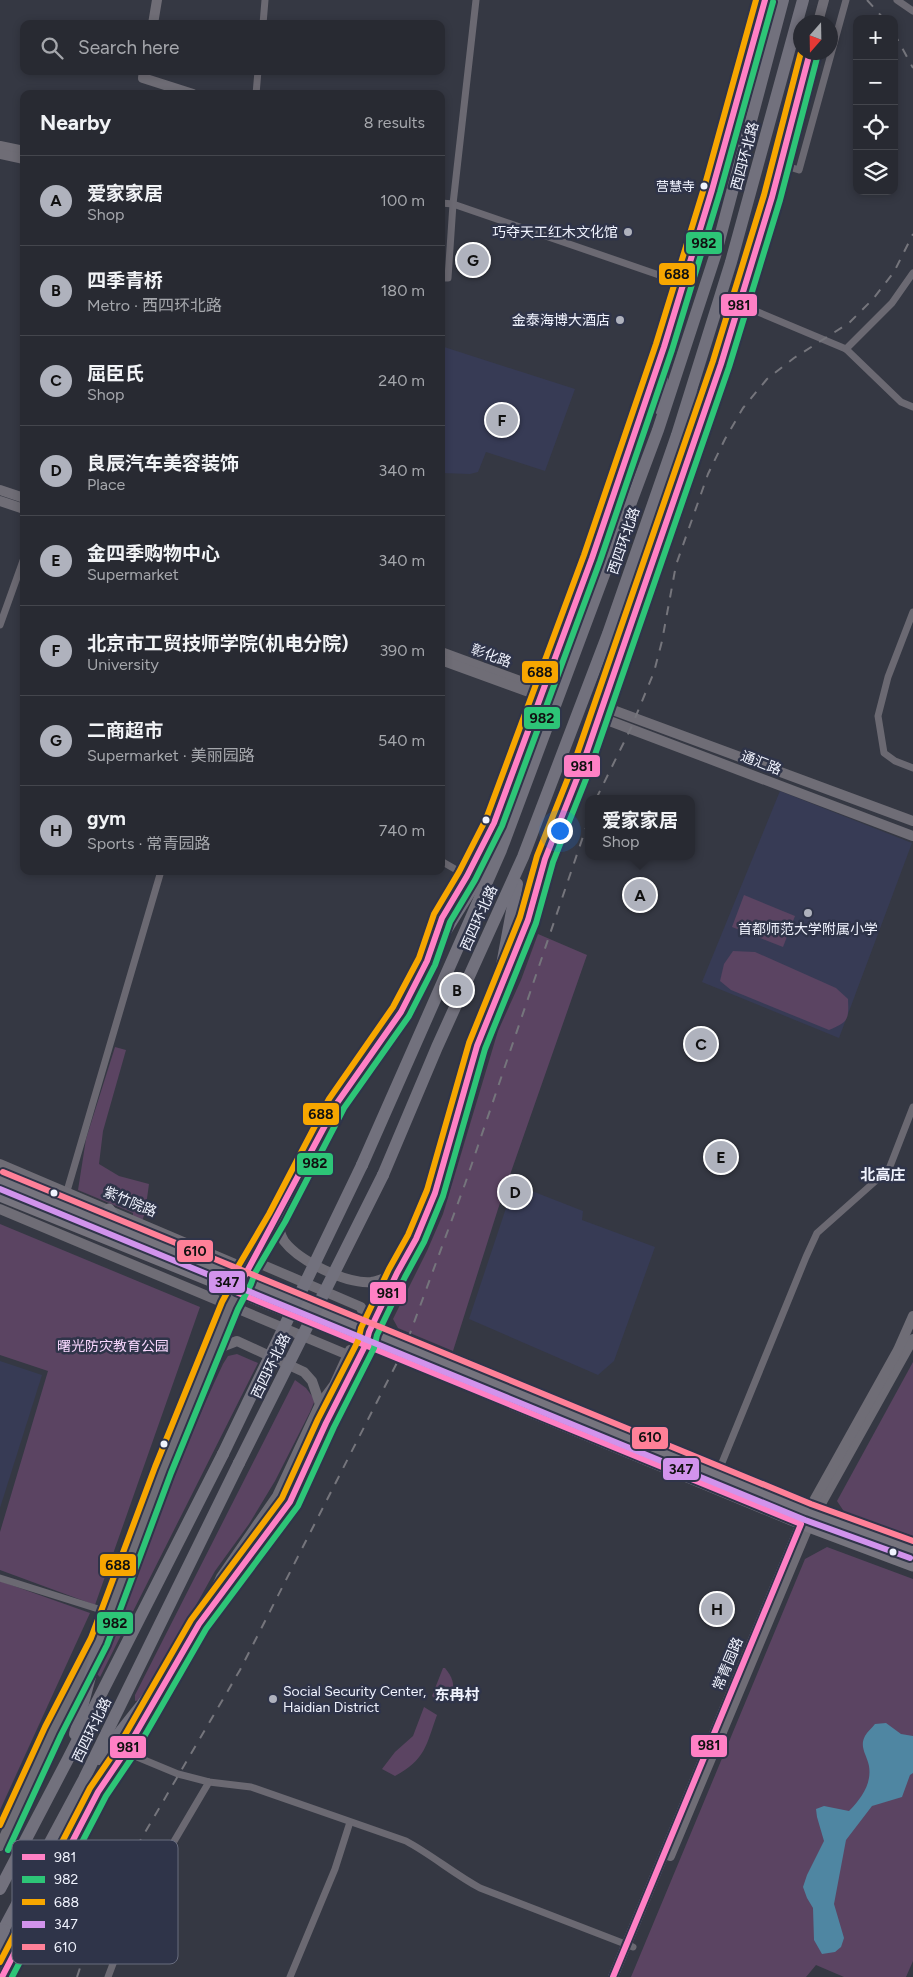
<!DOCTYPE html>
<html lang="en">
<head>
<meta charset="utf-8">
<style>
	body { margin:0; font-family:Figtree,"Noto Sans SC",sans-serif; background:#34363e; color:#f1f3f6 }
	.controls { position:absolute; right:15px; top:15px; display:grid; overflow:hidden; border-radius:10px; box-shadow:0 2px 8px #0003 }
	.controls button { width:45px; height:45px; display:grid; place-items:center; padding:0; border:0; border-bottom:1px solid #44464d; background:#282a32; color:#f1f3f6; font:25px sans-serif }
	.compass { position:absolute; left:793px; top:15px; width:45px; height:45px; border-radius:50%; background:#282a32; box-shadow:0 2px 8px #0003; rotate:200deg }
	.you { position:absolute; left:559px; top:830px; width:18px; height:18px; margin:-12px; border:4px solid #fff; border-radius:50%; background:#1a73e8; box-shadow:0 0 0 8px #1a73e833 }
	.badge { display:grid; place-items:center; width:32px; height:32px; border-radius:50%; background:#afb2bd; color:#111; font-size:16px; font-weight:700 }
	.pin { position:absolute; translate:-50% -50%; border:2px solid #fff; box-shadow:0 1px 5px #0006 }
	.popup { position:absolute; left:585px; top:795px; width:110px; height:65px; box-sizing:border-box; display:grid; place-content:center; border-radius:10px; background:#282a32; filter:drop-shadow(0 1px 4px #0005); font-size:16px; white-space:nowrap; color:#a5a7ac }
	.popup b { font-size:19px; color:#f1f3f6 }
	.popup::after { content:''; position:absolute; left:50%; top:100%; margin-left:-10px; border:10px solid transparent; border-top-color:#282a32 }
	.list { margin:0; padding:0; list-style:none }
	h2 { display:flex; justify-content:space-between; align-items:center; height:65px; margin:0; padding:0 20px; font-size:21px }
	h2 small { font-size:16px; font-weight:400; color:#a5a7ac }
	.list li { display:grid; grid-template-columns:32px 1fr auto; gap:15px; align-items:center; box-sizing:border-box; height:90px; padding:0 20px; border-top:1px solid #44464d }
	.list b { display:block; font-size:19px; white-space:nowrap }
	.list p { margin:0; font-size:16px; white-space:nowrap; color:#a5a7ac }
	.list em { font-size:16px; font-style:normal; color:#a5a7ac }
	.icon { flex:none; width:28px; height:28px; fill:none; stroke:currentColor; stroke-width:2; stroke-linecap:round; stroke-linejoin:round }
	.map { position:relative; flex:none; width:913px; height:1977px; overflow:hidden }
	.search { position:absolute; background:#282a32; box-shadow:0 2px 8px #0003; left:20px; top:20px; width:425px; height:55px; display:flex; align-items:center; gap:12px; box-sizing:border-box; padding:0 18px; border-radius:10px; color:#a5a7ac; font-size:19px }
	.panel { position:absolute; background:#282a32; box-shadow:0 2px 8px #0003; left:20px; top:90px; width:425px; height:785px; border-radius:10px }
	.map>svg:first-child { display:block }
	.built { fill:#373b55 }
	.green { fill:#5b4462 }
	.water { fill:#4f86a2 }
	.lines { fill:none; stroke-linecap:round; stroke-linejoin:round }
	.street { stroke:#6b6972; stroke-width:7 }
	.secondary { stroke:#6f6d76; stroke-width:10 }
	.primary { stroke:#76747e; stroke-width:11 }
	.highway { stroke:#72717d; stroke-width:12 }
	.rail { stroke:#75757c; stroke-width:2; stroke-dasharray:9 9; stroke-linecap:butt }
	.highway-bridge { stroke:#72717d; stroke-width:12 }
	.bus-1-casing { stroke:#2f3449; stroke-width:10 }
	.bus-2-casing { stroke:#2f3449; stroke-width:10 }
	.bus-3-casing { stroke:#2f3449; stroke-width:10 }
	.bus-4-casing { stroke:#2f3449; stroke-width:10 }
	.bus-5-casing { stroke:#2f3449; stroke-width:10 }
	.bus-1 { stroke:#ff80c5; stroke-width:6 }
	.bus-2 { stroke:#2dc577; stroke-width:6 }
	.bus-3 { stroke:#f7a600; stroke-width:6 }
	.bus-4 { stroke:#d193ec; stroke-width:6 }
	.bus-5 { stroke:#ff8098; stroke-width:6 }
	.bus-dot { fill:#f0f3fe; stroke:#2f3449; stroke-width:2 }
	.poi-dot { fill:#afb2bd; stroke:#2f3449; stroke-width:2 }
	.labels { text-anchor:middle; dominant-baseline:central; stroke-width:5; stroke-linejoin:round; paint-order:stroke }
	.bus-label { font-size:13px; fill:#f0f3fe; stroke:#2f3449; text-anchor:end }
	.street-label { font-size:14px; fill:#f0f3fe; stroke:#2f3449 }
	.poi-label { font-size:14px; fill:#f0f3fe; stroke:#2f3449; text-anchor:end }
	.park-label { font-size:14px; fill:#f8d7fe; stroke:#2f3449 }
	.neighbourhood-label { font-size:15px; font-weight:bold; fill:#f0f3fe; stroke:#2f3449 }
	.key { fill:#2f3449; stroke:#696d7f; stroke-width:1 }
	.key-label { font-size:14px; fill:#f0f3fe }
	.line-badge { stroke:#2f3449; stroke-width:2 }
	.pale-badge-label { font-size:14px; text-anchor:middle; font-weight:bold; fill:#111 }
</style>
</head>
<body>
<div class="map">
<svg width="913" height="1977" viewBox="0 0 913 1977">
	<rect width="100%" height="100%" fill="#353843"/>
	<g class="built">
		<path d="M441,346l134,43 -30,82 -59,-19 -8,20 -8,2 -29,-1z"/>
		<path d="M780,791l132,52 -73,195 -137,-56z"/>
		<path d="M514,1184l69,27 -1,9 73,27 -41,114 -16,14 -129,-56z"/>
		<path d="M0,1361l42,14 -42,133z"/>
	</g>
	<g class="green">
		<path d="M744,895l51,21 -12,31 -51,-20z"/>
		<path d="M538,934l49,21 -89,254 -45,142 -55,-23 -5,-9 34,-68 16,-37 55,-183 23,-51z"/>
		<path d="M733,951l22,1 81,36 12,11c1,21 0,23 -19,31l-98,-40 -11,-9 4,-17z"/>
		<path d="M115,1047l11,3 -23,81 -4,33 20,12 30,8 -4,29 -3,8 -9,-4v-4l-55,-23 8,-51z"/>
		<path d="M0,1224l200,83 -105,298 -95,-35v-38l48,-161 -48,-16z"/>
		<path d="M237,1354l21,9 -158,314 -5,-5c10,-29 25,-56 37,-84 29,-75 56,-151 91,-224l5,-8z"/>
		<path d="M913,1362v174l-68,-23 -8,-12z"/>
		<path d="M295,1380l11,8 9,12 -5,12 -35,69 -26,43 -34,47 -64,115 -10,14 -6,1v-6z"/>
		<path d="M827,1547l86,32v382l-7,16h-62l-28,-12 -10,12h-175l174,-418z"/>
		<path d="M0,1581l90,32 -90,197z"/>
		<path d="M443,1668h2c7,9 10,15 7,26l-15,6 -5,-4z"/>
		<path d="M424,1707l13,8c-11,31 -12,45 -42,61l-13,-7 13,-17 18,-16z"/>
	</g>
	<path class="water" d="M886,1723l15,11 12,2v37l-3,2 -8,22 -30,9 -26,34 -12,64 10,34 -3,9 -6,5 -13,2 -8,-14 -1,-32 -6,-10 -4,-11 4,-12 17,-34 -7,-24 -1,-8 8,-3 25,5c12,-12 23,-27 20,-45 -2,-11 -10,-19 -4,-30 2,-4 7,-8 10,-12z"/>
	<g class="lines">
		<g class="street">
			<path d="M897,0l16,11"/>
			<path d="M263,24l2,-24"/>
			<path d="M256,94l2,-23"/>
			<path d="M780,164l19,6 47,-170"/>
			<path d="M441,203l12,1 232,80"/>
			<path d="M441,278h7l5,-74 23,-204"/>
			<path d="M739,304l107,45 55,53 12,5"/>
			<path d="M846,349l46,-46 21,-30"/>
			<path d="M913,612l-25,65 -10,39 6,37 11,8 18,7"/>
			<path d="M0,625l24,-67"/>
			<path d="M441,861l26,15"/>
			<path d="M67,1191l94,-320"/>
			<path d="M717,1475l89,-218 11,-24 72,-64 24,-62"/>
			<path d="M0,1578l111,35"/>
			<path d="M125,1752l53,22 31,8 42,5 155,54c26,14 48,33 74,47l153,59"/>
			<path d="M108,1977l25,-66 76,-129"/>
			<path d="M290,1977l45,-108 15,-47"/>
		</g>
		<g class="secondary">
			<path d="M818,22l6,-22"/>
			<path d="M153,24l4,-24"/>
			<path d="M144,71l-1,7 50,16"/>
			<path d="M0,146l24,5"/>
			<path d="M0,154l24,5"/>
			<path d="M0,490l24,8"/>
			<path d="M0,501l24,8"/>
			<path d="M441,652l90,33 12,6"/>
			<path d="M441,660l88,32 13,-1"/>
			<path d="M602,706l311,115"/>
			<path d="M599,717l314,119"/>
			<path d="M0,1164l247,105 16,-4 98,42 8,25"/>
			<path d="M0,1209l348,146 17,-11"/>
			<path d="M277,1218c1,8 3,16 7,23 15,20 62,43 87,41 9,-1 18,-6 26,-9"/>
			<path d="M211,1361l13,-15 13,-5 67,31 8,9 8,23"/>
			<path d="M209,1603l12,-26 56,-81 43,-92 14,-19 16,-35"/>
			<path d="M176,1664l23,-40 91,-122 36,-79 40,-79 3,-12 28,-59 19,-34 19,-46 35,-118 7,-29 51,-126 17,-61 37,-93 139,-402 51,-167 38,-145"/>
			<path d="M0,1846l53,-115 46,-89 64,-172 67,-165 13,-24 4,-12 30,-51 60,-115 64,-91 26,-51 15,-43 25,-42 27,-53 98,-265 72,-211 48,-157 53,-190"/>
			<path d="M670,1856l138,-329 105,-188"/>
			<path d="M2,1977l96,-185 27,-40 40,-69"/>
			<path d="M613,1977l188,-453 97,-174 15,-34"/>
		</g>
		<g class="primary">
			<path d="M0,1180l243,101 565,231 105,38"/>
			<path d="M0,1196l366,148 435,180 112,42"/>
			<path d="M109,1209l15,21"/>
		</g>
		<g class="highway">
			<path d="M660,409l4,-62"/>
			<path d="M686,420l35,-56"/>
			<path d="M427,961l47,-76 15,-19"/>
			<path d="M491,1009l11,-44 15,-81"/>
			<path d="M362,1165l139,-315 157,-420 57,-174 68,-256"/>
			<path d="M383,1175l54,-128 86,-190 85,-223 69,-199 54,-173 72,-262"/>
			<path d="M75,1734l24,-92"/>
			<path d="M99,1759l80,-101"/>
			<path d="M0,1889l68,-130 155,-305"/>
			<path d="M0,1936l84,-157 155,-316"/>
			<path d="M0,1957l4,-27"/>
		</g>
		<g class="rail">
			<path d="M867,0l17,19"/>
			<path d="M894,33l19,35"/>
			<path d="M596,799l35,-71 23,-56 8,-31 14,-76 32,-91 17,-35 18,-31 24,-29 27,-21 55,-35 24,-24 21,-27 19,-38"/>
			<path d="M77,1977l21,-64 19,-39 20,-28 103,-176 165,-323 60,-163 124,-365"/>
		</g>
		<g class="highway-bridge">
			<path d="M223,1454l139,-289"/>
			<path d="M239,1463l144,-288"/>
		</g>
		<defs>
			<g id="bus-1">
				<path d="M2,1977l96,-185 27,-40 74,-128 91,-122 36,-79 40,-79 3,-12 28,-59 19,-34 19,-46 42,-147 51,-126 17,-61 37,-93 139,-402 51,-167 38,-145"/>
				<path d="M613,1977l188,-453 -565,-232 101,-189 64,-91 26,-51 15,-43 25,-42 27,-53 98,-265 72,-211 48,-157 53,-190"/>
			</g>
			<g id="bus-2">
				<path d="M8,1850l53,-115 46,-90 64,-172 67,-164 13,-25 4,-11 30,-51 59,-114 65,-92 26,-51 15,-43 25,-42 27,-54 98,-265 72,-211 48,-158 53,-190"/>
				<path d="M12,1977l94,-181 27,-40 73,-127 92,-123 36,-79 40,-79 3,-13 28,-58 19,-35 19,-46 42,-147 51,-126 17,-61 37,-93 139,-402 51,-167 38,-146"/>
			</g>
			<g id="bus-3">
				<path d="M0,1825l45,-98 46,-89 64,-171 67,-165 13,-24 4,-13 30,-51 60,-115 64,-92 26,-49 15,-44 25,-42 27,-53 98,-264 72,-211 48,-156 52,-188"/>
				<path d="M0,1962l90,-174 28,-41 73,-127 91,-122 36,-79 40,-78 3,-13 28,-59 19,-34 19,-45 42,-147 51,-126 17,-61 37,-93 139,-402 51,-166 37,-143"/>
			</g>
			<path id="bus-4" d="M0,1189l805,331 105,38"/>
			<path id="bus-5" d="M3,1172l808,332 102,37"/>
		</defs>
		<use href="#bus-1" class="bus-1-casing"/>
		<use href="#bus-2" class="bus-2-casing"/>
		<use href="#bus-3" class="bus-3-casing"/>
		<use href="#bus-4" class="bus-4-casing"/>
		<use href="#bus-5" class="bus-5-casing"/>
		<use href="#bus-1" class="bus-1"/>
		<use href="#bus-2" class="bus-2"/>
		<use href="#bus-3" class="bus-3"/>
		<use href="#bus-4" class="bus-4"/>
		<use href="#bus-5" class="bus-5"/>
	</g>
	<g class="bus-dot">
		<circle cx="704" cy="186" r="4.5"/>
		<circle cx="486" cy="820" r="4.5"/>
		<circle cx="54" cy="1193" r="4.5"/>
		<circle cx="164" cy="1444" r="4.5"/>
		<circle cx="893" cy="1552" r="4.5"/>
	</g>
	<g class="poi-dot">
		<circle cx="628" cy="232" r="5"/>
		<circle cx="620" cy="320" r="5"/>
		<circle cx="808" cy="913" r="5"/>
		<circle cx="273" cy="1699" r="5"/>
	</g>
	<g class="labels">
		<g class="bus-label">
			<text x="695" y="186">营慧寺</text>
		</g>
		<g class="street-label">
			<text transform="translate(745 156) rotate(-75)">西四环北路</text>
			<text transform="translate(624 541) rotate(-71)">西四环北路</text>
			<text transform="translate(491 656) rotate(20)">彰化路</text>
			<text transform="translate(761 763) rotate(21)">通汇路</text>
			<text transform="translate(479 918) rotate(-66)">西四环北路</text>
			<text transform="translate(130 1202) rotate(23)">紫竹院路</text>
			<text transform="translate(271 1366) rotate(-64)">西四环北路</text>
			<text transform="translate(728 1664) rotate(-67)">常青园路</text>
			<text transform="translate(92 1730) rotate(-64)">西四环北路</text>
		</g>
		<g class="poi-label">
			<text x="618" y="232">巧夺天工红木文化馆</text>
			<text x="610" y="320">金泰海博大酒店</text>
			<text x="808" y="929" text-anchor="middle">首都师范大学附属小学</text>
			<text x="283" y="1691" text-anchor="start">Social Security Center,<tspan x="283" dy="16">Haidian District</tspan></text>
		</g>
		<g class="park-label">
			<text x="113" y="1346">曙光防灾教育公园</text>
		</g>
		<g class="neighbourhood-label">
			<text x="883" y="1175">北高庄</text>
			<text x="457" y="1695">东冉村</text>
		</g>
	</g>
	<rect x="12" y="1840" width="166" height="124" rx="8" class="key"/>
	<rect x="22" y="1854" width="23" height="6" fill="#ff80c5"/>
	<rect x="22" y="1876" width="23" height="7" fill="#2dc577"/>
	<rect x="22" y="1899" width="23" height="6" fill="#f7a600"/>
	<rect x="22" y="1921" width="23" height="7" fill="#d193ec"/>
	<rect x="22" y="1944" width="23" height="6" fill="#ff8098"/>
	<g class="key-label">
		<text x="54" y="1862">981</text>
		<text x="54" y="1884">982</text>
		<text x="54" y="1907">688</text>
		<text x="54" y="1929">347</text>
		<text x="54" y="1952">610</text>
	</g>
	<g class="line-badge">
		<rect x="685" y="231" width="38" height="24" rx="5" fill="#2dc577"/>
		<rect x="658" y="262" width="38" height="24" rx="5" fill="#f7a600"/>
		<rect x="720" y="293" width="38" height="24" rx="5" fill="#ff80c5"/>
		<rect x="521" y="660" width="38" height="24" rx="5" fill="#f7a600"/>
		<rect x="523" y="706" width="38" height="24" rx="5" fill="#2dc577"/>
		<rect x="563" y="754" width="38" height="24" rx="5" fill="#ff80c5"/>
		<rect x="302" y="1102" width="38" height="24" rx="5" fill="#f7a600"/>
		<rect x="296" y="1152" width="38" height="24" rx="5" fill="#2dc577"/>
		<rect x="176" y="1239" width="38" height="24" rx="5" fill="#ff8098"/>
		<rect x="208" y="1270" width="38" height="24" rx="5" fill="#d193ec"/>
		<rect x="369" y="1281" width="38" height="24" rx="5" fill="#ff80c5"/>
		<rect x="631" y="1426" width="38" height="24" rx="5" fill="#ff8098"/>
		<rect x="662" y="1457" width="38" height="24" rx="5" fill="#d193ec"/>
		<rect x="99" y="1553" width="38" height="24" rx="5" fill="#f7a600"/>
		<rect x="96" y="1611" width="38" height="24" rx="5" fill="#2dc577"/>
		<rect x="690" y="1734" width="38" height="24" rx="5" fill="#ff80c5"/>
		<rect x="109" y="1735" width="38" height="24" rx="5" fill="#ff80c5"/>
	</g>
	<g class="pale-badge-label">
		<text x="704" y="248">982</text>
		<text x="677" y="279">688</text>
		<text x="739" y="310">981</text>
		<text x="540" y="677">688</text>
		<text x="542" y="723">982</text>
		<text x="582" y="771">981</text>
		<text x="321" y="1119">688</text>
		<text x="315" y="1168">982</text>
		<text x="195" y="1256">610</text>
		<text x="227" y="1287">347</text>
		<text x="388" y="1298">981</text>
		<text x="650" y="1442">610</text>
		<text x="681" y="1474">347</text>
		<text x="118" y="1570">688</text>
		<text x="115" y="1628">982</text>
		<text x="709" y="1750">981</text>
		<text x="128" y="1752">981</text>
	</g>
</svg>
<div class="controls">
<button>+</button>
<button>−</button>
<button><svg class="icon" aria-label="locate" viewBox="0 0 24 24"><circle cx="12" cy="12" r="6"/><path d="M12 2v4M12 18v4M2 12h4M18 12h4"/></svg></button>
<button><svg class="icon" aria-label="layers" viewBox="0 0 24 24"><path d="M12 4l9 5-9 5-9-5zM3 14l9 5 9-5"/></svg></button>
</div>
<svg class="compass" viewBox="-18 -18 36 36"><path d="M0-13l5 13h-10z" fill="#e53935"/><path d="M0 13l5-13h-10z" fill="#a5a7ac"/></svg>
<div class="you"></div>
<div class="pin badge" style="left:640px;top:895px">A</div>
<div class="popup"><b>爱家家居</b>Shop</div>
<div class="pin badge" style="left:457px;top:990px">B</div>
<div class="pin badge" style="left:701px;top:1044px">C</div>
<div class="pin badge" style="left:515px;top:1192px">D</div>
<div class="pin badge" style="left:721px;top:1157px">E</div>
<div class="pin badge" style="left:502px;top:420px">F</div>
<div class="pin badge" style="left:473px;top:260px">G</div>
<div class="pin badge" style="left:717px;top:1609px">H</div>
<div class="search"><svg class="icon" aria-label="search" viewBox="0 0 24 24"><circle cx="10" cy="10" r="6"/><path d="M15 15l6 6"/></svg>Search here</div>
<section class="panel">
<h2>Nearby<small>8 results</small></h2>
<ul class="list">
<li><span class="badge">A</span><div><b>爱家家居</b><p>Shop</p></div><em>100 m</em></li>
<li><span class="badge">B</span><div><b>四季青桥</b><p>Metro · 西四环北路</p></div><em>180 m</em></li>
<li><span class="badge">C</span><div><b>屈臣氏</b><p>Shop</p></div><em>240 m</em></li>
<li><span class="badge">D</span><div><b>良辰汽车美容装饰</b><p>Place</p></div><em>340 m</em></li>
<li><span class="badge">E</span><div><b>金四季购物中心</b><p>Supermarket</p></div><em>340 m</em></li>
<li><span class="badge">F</span><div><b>北京市工贸技师学院(机电分院)</b><p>University</p></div><em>390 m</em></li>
<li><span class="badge">G</span><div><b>二商超市</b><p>Supermarket · 美丽园路</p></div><em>540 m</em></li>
<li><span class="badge">H</span><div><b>gym</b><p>Sports · 常青园路</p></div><em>740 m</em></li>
</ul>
</section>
</div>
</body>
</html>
